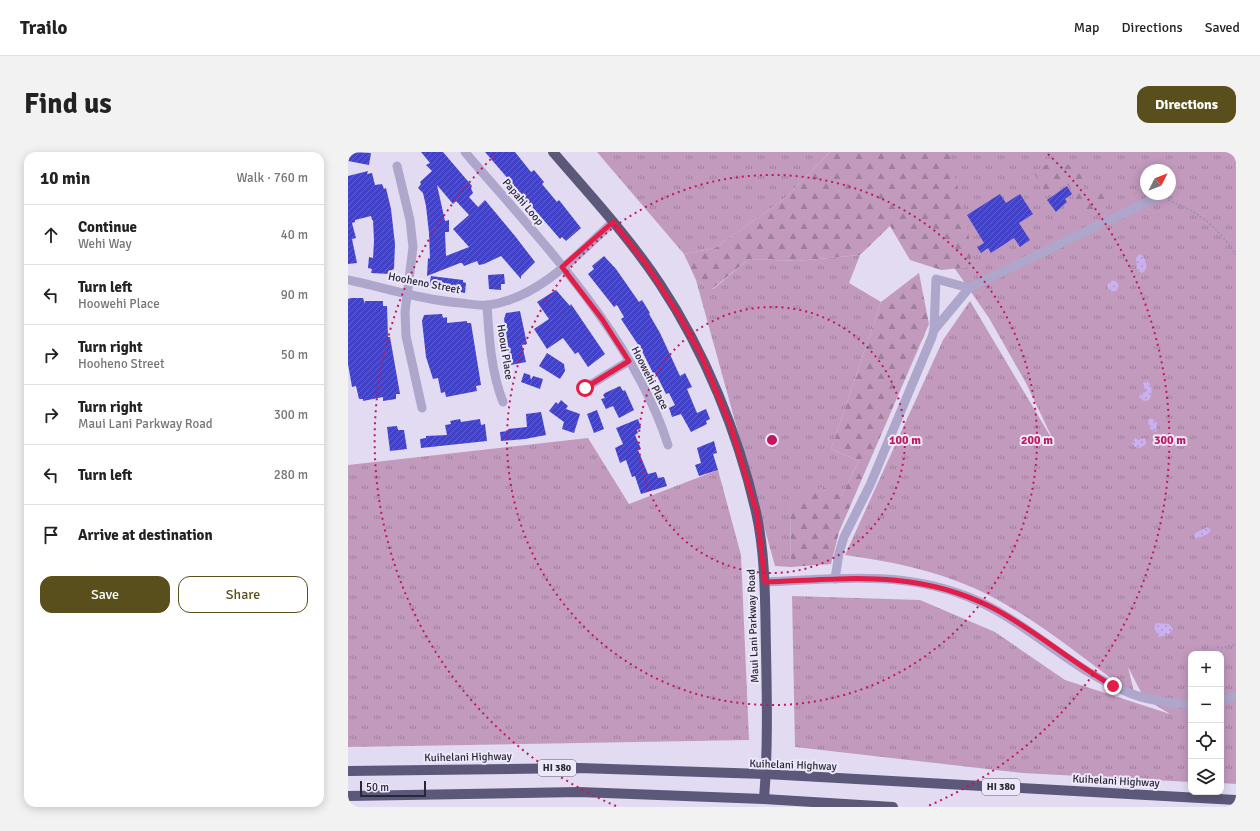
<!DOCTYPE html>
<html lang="en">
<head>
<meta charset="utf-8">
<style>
	body { margin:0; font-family:Signika,sans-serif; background:#f2f2f2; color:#222 }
	.controls { position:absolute; right:12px; bottom:12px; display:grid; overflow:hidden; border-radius:8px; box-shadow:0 2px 10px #0003 }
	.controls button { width:36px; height:36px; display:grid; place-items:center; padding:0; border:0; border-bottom:1px solid #e0e0e0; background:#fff; color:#222; font:20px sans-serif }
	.compass { position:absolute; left:792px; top:12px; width:36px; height:36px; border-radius:50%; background:#fff; box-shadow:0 2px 10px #0003; rotate:48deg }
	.scale { position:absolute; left:12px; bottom:10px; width:66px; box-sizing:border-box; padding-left:4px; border:2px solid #282737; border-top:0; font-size:11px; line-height:14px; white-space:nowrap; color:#282737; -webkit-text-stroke:3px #ede7fa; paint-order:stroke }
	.stop { position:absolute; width:12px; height:12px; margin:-9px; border:3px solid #e11d48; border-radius:50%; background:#fff }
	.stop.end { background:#e11d48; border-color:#fff; box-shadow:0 1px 4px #0008 }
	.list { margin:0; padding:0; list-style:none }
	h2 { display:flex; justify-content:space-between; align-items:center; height:52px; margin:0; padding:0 16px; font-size:17px }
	h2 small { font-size:13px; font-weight:400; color:#767676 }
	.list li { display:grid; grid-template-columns:26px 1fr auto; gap:12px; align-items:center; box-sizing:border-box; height:60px; padding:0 16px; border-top:1px solid #e0e0e0 }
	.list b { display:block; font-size:15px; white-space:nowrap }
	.list p { margin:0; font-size:13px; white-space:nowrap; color:#767676 }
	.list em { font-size:13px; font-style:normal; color:#767676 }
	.actions { display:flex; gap:8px; padding:12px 16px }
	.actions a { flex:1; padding:9px 0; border:1px solid #594f1c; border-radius:12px; text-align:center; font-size:14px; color:#594f1c }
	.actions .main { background:#594f1c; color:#fff }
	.icon { flex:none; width:22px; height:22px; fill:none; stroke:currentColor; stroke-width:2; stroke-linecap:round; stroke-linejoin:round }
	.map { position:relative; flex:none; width:888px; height:655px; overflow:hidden; border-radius:12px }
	header { display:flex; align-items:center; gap:24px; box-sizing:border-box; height:56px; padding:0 20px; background:#fff; border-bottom:1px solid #e0e0e0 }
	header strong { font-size:19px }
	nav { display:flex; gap:22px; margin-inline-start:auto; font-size:14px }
	.intro { display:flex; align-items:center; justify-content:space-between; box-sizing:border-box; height:96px; padding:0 24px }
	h1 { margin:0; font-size:28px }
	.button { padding:10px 18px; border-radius:12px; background:#594f1c; color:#fff; font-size:14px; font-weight:700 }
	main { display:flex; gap:24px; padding:0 24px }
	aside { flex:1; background:#fff; border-radius:12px; box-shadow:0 2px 10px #0003 }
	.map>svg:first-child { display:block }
	.grass { fill:url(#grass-tufts); fill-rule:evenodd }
	.forest { fill:url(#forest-firs) }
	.sand { fill:url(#sand-dots) }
	.building { fill:url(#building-hatch); fill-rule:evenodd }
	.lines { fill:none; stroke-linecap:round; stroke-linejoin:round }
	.path { stroke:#9890b7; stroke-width:1.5; stroke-dasharray:2 2; stroke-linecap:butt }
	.minor { stroke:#aea6cb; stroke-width:9 }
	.major { stroke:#5b5879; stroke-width:10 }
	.route { stroke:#e11d48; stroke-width:5 }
	.ring { fill:none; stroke:#c2185b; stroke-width:2; stroke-dasharray:2 4 }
	.labels { text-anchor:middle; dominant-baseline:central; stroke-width:4; stroke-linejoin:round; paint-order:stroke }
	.shield { fill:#ede7fa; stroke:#636172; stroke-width:1 }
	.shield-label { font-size:10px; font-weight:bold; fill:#282737 }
	.street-label { font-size:11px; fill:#282737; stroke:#ede7fa }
	.centre { fill:#c2185b; stroke:#ede7fa; stroke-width:2 }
	.ring-label { font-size:12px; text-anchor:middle; font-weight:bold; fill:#c2185b; stroke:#ede7fa; stroke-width:4; stroke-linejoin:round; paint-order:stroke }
</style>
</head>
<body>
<header>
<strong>Trailo</strong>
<nav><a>Map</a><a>Directions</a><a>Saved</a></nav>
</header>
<div class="intro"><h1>Find us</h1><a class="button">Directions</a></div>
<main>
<aside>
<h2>10 min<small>Walk · 760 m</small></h2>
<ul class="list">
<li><svg class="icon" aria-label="ahead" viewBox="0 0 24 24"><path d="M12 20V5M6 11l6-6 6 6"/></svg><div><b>Continue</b><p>Wehi Way</p></div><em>40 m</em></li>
<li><svg class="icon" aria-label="left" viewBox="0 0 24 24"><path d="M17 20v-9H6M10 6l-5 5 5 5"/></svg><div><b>Turn left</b><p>Hoowehi Place</p></div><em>90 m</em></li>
<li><svg class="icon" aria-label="right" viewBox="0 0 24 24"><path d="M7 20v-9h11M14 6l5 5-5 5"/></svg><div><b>Turn right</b><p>Hooheno Street</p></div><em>50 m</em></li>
<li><svg class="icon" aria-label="right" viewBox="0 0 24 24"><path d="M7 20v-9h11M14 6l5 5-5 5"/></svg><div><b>Turn right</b><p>Maui Lani Parkway Road</p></div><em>300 m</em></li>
<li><svg class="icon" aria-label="left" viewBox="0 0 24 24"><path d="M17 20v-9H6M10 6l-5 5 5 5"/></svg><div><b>Turn left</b></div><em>280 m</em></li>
<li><svg class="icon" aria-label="arrive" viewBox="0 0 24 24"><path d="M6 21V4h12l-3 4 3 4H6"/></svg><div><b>Arrive at destination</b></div></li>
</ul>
<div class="actions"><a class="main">Save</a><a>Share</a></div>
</aside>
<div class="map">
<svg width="888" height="655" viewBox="0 0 888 655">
	<defs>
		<pattern id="grass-tufts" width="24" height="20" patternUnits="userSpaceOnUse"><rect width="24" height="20" fill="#c29abe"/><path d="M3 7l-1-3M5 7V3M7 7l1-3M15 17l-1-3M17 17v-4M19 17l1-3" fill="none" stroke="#9e7e9b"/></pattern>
		<pattern id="forest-firs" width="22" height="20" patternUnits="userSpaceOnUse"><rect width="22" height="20" fill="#c29abe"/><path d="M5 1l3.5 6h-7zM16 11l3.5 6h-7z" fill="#9e7e9b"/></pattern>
		<pattern id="sand-dots" width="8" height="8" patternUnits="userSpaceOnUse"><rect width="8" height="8" fill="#cab0ef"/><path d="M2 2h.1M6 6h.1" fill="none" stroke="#ae97ce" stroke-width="1.8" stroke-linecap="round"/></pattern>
		<pattern id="building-hatch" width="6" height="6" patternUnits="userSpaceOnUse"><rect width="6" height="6" fill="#4242c9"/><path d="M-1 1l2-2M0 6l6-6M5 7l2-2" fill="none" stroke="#6161c8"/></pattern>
	</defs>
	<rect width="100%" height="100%" fill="#e2dbf2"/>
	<g class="grass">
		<path d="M249,0h233l-46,47 -69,49 -31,6z"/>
		<path d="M547,0h341v632l-15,-1v-129h-30v128l-168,-9 -228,-26 -3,-151 128,4 75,32 70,48 105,34 -26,-16 -16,-31 7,29c-50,-36 -105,-83 -161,-108 -41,-18 -85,-27 -129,-33l98,-215 27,-39 85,143 -29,-61 -37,-65 -67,-97zM798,18h24v24h-24z"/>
		<path d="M512,103l-11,28 32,19 -50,147 28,12 -18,35 -51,9 1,62 -16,-1 -79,-286 17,9 36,-30 48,2z"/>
		<path d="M240,286l41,66 89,-34 23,85 8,185 -401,7v-282z"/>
	</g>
	<g class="forest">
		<path d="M482,0h119l19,77 4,38 -31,3 -31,-10 -20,-34 -30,29 -63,6 -48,-2 -37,30 -16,-9 -12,-26 31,-6 69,-49z"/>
		<path d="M711,8l13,7 11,10 1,14 9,3 6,-2 10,4 1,7 -14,10 -22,-3 -1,-18 -6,-8 -20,11 -13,-22 9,-7z"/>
		<path d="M571,121l10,51 -90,208 -8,32 -40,3 -1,-62 32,-18 19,9 18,-35 -28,-12 50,-147z"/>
	</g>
	<g class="sand">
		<path d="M792,102c5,3 7,9 6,16l-4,3 -5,-3 -1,-12z"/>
		<circle cx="765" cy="134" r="5.5"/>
		<path d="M798,228c7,5 7,13 3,20l-5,1 -5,-4 2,-4 5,-1 -3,-9z"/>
		<path d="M801,267h4l4,4 -1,9c-6,-1 -9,-6 -7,-13z"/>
		<path d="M787,286l3,2 7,-2 1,6 -6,4 -5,-1 -3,-4z"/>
		<path d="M860,375l3,3 -3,4 -12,5 -3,-5z"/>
		<path d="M808,471l13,1 4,5 -4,5 -10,3 -5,-9z"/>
	</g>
	<g class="building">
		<path d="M2,0l21,1 -2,12 -21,-4z"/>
		<path d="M73,0h22l29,34 -1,2 2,5 -4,4 9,10 7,-7 30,36 20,26 -14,14v3l-20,-23 -17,8 -5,1 -2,-4 -13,5 -2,-3h-2l-33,13 1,-18 2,1 -1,-26 -3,-27 -3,-13 -5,-5 3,-4 -1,-2 12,-11 -6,-6 4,-2zM89,33l16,19 3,-3 13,14 -16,14 16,18 -23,9 -1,-24h4v-12l-4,1z"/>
		<path d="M137,0h30l16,20 3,-2 10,12 -2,2 15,18 2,-2 22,28 -15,13 -4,-4 -2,2z"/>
		<path d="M20,19l-1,3 5,-1 3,12 7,-1 2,5 2,-1 5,21 4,35 -1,25 -4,2v3l-19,-1 1,-4 -4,-1 1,-11 4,1 1,-17 -1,-21h-1l-1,-4 -16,4v2l-3,1 4,15 -4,1 5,24 -9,1v-88z"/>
		<path d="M719,34l5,8 -7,5 2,3 -11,10 -9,-12z"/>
		<path d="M652,42l6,9 14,-9 13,20 -14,9 11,17 -10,7 -6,-9 -23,15 -3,-5 -7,5 -4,-6 7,-4 -17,-28z"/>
		<path d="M256,104l12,13 23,33 3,-2 8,13 -1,1 11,19 20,43 5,-3 7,14 -5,2 10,24 9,-4 4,10 -4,2 1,3 -16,8 -10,-18 -9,3 -3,-9 6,-3 -6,-12 -3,1 -9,-18 -2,1 -14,-28 -20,-30 3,-2 -7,-12 -3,2 -26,-33 6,-5 -2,-3z"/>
		<path d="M156,122l1,10h-4v6l-12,-1 -1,-14z"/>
		<path d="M83,124l32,4v2l3,1 -1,10 -36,-7z"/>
		<path d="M208,138l14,16 1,-2 34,50 -17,13 -10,-15 -3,2 -12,-16 -16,11 -13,-20 15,-10 -12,-17z"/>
		<path d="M3,146h12l2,6v-3h18v5h4l1,31h2l10,57h-4v5l-13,2v-4l-20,4v-2h-4l-3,-13 -4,1 -4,-23v-65z"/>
		<path d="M172,159l7,33 -5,1 4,17 -15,3 -7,-46 2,-6z"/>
		<path d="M94,162l1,4 4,-1v6l20,-2v2h4l10,62 -5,1 1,5 -31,6 -1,-5 -4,1 -3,-15 -5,1 -7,-22 -4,-36 2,-6z"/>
		<path d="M199,201l17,11 1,7 -5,8 -21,-13z"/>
		<path d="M176,221l6,2 1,5 2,-4 10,3 -3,10 -19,-7z"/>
		<path d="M272,234l3,5 2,-1 9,20 -15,8 -6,-12 -7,3 -5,-10 4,-1 -2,-3 2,-2z"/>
		<path d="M213,248l7,6 -2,3 14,5 -6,19 -12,-4 2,-7 -15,-11 7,-9 2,2z"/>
		<path d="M249,258l7,19 -10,4 -7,-19z"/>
		<path d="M193,260l5,23 -21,4 -24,2 -1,-9 8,-1v-2l19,-2 -1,-13z"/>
		<path d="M112,267l1,3 19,-3 1,6 4,-1 2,17 -66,7 -1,-9 6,-1v-2l21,-1 -2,-10 6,-1 -1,-3z"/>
		<path d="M290,267l3,9 -4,2 1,3 -3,2 6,14 -3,1 10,24 8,-2 2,6 6,-1 3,9 -26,8 -6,-18 -3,1 -6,-17 -6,3 -5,-15 8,-4 -7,-16z"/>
		<path d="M49,274l1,4h6l3,19 -17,2 -3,-24z"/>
		<path d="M366,289l3,12 -4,1 5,16 -19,6 -4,-11 6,-2 -4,-15z"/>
	</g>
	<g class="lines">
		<g class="path">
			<path d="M820,48c31,12 50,27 68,55"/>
			<path d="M869,495l7,1 12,-4"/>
		</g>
		<g class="minor">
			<path d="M117,0c72,85 169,184 203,293"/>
			<path d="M49,14l13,54 3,27 -8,65 1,24 16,72"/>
			<path d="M0,128c38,8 75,20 113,23 9,1 19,3 27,2 50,-6 90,-51 125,-83"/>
			<path d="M139,153c2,32 4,67 16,97"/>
			<path d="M586,178l35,-42 190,-92"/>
			<path d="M237,236l44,-27"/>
			<path d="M487,427l4,-26 5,-16 26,-52 62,-148 2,-7 2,-51 33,9"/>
			<path d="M417,430c68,-3 136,-12 201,14 60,23 105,75 166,98 19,7 39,9 59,11"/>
			<path d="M873,548l15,-4"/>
		</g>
		<g class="major">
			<path d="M205,0c37,43 76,85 107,132 45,68 78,149 96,228 10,44 9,93 10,138 1,50 2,100 -2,149"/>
			<path d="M0,619l231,-3 187,6 470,26"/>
			<path d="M0,644l231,-4 185,7 129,8"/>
		</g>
	</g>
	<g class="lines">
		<path class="route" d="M237,236l44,-27 -27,-42 -40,-52 51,-45 33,42 34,53 21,38 30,72 26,86 8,69c82,-3 150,-13 226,25 43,22 80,55 122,79"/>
	</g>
	<g class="ring">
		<circle cx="424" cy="288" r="133"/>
		<circle cx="424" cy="288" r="265"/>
		<path d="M268 654A398 398 0 0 1 148 2M700 2A398 398 0 0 1 580 654"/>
	</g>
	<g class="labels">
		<g class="shield">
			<rect x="190" y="608" width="38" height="16" rx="3"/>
			<rect x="634" y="627" width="38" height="16" rx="3"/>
		</g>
		<g class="shield-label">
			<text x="209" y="616">HI 380</text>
			<text x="653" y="635">HI 380</text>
		</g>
		<g class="street-label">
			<text transform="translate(175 50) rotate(50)">Papahi Loop</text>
			<text transform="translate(76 131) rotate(11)">Hooheno Street</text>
			<text transform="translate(157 200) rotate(81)">Hooui Place</text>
			<text transform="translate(302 226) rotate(63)">Hoowehi Place</text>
			<text transform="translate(405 474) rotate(-92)">Maui Lani Parkway Road</text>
			<text transform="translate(120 605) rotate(-1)">Kuihelani Highway</text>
			<text transform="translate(445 613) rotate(2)">Kuihelani Highway</text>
			<text transform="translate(768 629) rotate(3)">Kuihelani Highway</text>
		</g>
	</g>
	<circle cx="424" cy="288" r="6" class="centre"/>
	<g class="ring-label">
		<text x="557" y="292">100 m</text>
		<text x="689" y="292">200 m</text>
		<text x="822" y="292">300 m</text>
	</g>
</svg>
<div class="controls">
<button>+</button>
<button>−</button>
<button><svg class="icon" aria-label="locate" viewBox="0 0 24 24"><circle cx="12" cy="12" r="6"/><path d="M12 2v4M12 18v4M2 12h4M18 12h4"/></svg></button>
<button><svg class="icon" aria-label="layers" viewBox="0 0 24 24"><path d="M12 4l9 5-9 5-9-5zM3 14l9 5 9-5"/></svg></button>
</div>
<svg class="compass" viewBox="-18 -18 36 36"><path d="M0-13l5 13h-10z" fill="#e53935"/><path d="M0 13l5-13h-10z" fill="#767676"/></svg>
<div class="scale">50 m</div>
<div class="stop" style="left:237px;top:236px"></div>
<div class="stop end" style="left:765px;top:534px"></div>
</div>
</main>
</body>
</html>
